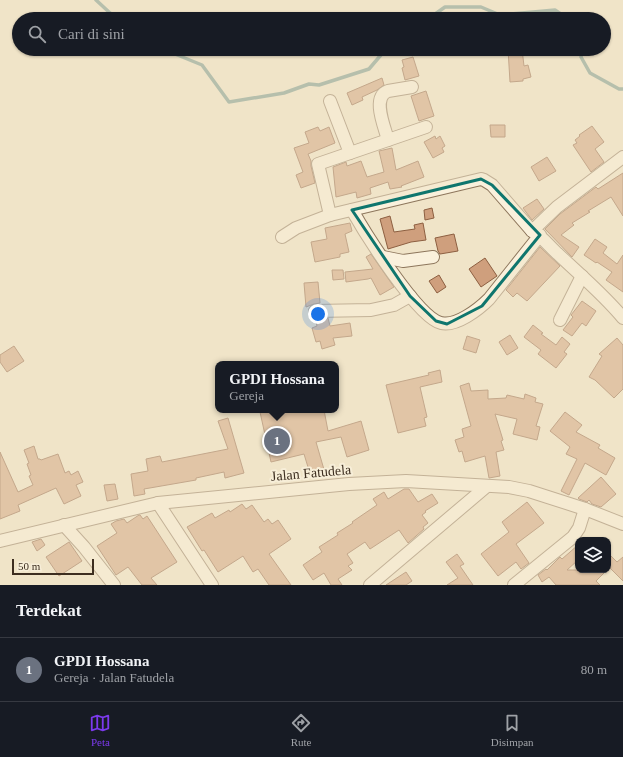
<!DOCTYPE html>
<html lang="id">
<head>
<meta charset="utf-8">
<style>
	body { margin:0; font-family:Georgia,serif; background:#242831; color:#f1f3f6 }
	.controls { position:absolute; right:12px; bottom:12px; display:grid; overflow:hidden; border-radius:8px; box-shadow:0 1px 3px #0004 }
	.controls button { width:36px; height:36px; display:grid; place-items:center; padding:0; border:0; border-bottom:1px solid #363941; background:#171b24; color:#f1f3f6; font:20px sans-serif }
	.scale { position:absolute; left:12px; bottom:10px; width:82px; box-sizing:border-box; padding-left:4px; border:2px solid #3d2e20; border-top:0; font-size:11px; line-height:14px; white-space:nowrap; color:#3d2e20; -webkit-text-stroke:3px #f7eed8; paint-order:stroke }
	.you { position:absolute; left:318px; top:314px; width:14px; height:14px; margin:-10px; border:3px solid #fff; border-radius:50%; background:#1a73e8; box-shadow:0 0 0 6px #1a73e833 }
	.badge { display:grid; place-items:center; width:26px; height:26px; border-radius:50%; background:#7c3aed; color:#fff; font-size:13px; font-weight:700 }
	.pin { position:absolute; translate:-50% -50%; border:2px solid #fff; box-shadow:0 1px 4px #0006 }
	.popup { position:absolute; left:215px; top:361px; width:124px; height:52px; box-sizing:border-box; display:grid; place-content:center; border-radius:8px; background:#171b24; filter:drop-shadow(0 1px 3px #0005); font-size:13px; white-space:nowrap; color:#9ea1a6 }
	.popup b { font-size:15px; color:#f1f3f6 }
	.popup::after { content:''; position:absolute; left:50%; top:100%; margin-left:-8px; border:8px solid transparent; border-top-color:#171b24 }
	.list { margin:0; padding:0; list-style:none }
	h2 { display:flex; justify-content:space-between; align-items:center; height:52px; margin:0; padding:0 16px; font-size:17px }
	h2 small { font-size:13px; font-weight:400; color:#9ea1a6 }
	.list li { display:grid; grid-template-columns:26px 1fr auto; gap:12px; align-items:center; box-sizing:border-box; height:64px; padding:0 16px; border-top:1px solid #363941 }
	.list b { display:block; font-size:15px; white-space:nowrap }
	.list p { margin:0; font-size:13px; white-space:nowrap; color:#9ea1a6 }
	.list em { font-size:13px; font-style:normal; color:#9ea1a6 }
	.icon { flex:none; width:22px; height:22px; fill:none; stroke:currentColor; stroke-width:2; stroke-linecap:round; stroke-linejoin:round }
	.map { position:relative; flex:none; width:623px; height:585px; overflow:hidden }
	.search { position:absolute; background:#171b24; box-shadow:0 1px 3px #0004; left:12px; right:12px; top:12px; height:44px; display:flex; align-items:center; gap:10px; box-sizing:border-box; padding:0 14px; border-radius:22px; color:#9ea1a6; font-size:15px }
	.sheet { height:116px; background:#171b24 }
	nav { display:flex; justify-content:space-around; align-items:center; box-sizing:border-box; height:56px; border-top:1px solid #363941; background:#171b24; font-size:11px; color:#9ea1a6 }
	nav a { display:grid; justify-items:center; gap:2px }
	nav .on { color:#7c3aed }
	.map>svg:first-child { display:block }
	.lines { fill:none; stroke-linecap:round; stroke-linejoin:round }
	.stream { stroke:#6f938a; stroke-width:3.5 }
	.building { fill:#cf9f7d; stroke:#8d5f41 }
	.minor-casing { stroke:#8d765c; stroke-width:14 }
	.minor { stroke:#faf1dc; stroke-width:12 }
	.marked { fill:none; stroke:#0f766e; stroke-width:3; stroke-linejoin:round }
	.labels { text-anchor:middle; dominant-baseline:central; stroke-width:4; stroke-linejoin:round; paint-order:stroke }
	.street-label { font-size:14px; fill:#3d2e20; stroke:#f7eed8 }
</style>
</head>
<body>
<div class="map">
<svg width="623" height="585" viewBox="0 0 623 585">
	<rect width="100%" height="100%" fill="#f0e4c8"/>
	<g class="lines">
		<g class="stream">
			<path d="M96,0l14,13 9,6"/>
			<path d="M428,19l17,-12h36l19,8 55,-5 13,9"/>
			<path d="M154,49l21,5 27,11 27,37 55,-9 25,-9 10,1 50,-16 17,-20"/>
			<path d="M582,49l-1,8 9,16 29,16h4"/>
		</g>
	</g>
	<g class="building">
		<path d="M508,49h14l2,17 4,-1 3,12 -8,2v2l-13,1z"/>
		<path d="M413,57l6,19 -14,4 -3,-12 2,-1 -2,-7z"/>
		<path d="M382,78l2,7 -7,5 -15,7 1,3 -11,5 -5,-12z"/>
		<path d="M426,91l8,25 -15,5 -8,-25z"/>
		<path d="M490,125h15v12h-14z"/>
		<path d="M592,126l12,16 -9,7 9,13 -13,10 -18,-27 4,-2 -2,-3 5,-4 -1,-1z"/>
		<path d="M318,127l2,4 9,-4 6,16 -27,11 3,7v5l4,17 -14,5 -5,-13 7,-3 -9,-24 15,-5 -4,-11z"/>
		<path d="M435,136l1,3 4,-3 5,10 -3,2 2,4 -11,6 -9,-16z"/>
		<path d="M392,148l4,22 22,-9 6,16 -23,9 1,1 -12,2 -2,-7 -18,6 1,6 -14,4 -1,-6 -20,5 -3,-30 13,-5 1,4 14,-5 6,16 17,-5 -5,-21z"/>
		<path d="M547,157l9,14 -17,10 -8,-14z"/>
		<path d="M623,173v43l-12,-19 -23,14 2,1 -18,11 2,2 -13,10 18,12 -7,10 -27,-28 15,-15 36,-27 2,2z"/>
		<path d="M537,199l7,10 -12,11 -9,-12z"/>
		<path d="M432,208l2,10 -9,2 -1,-10z"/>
		<path d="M390,216l4,16 21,-3 -1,-4 9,-2 3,17 -15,2 -23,7 -8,-30z"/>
		<path d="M350,223l2,8 -7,3 4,18 -9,2v3l-25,5 -4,-20 16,-3 -2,-11z"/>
		<path d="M454,234l4,17 -18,3 -2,-3 -3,-13z"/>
		<path d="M595,239l12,8 -4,6 14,11 6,-9v37l-17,-12 6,-8 -15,-10 -1,1 -12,-8z"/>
		<path d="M540,247l20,19 -33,35 -10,-8 -4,4 -7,-7z"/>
		<path d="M371,254l23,33 -14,8 -9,-17 -3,1 -22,3 -1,-10 28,-3 -7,-12z"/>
		<path d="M485,258l12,18 -16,11 -12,-18z"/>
		<path d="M332,270h11l1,9 -11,1z"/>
		<path d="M439,275l7,12 -9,6 -8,-12z"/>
		<path d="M318,282l2,21 -6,1 -8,3 -2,-24z"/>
		<path d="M582,301l14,10 -10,15 -4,-3 -10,13 -9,-6 10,-13 -2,-2z"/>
		<path d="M315,318h13l2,8 20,-3 2,13 -19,2 2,7 -13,4 -2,-8 -4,1 -4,-14 5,-2z"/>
		<path d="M533,325l10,8 -2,1 15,11 6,-8 8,7 -6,8 3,2 -11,14 -18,-14 3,-4 -17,-13z"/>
		<path d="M510,335l8,13 -11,7 -8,-13z"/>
		<path d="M467,336l13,4 -4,13 -13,-4z"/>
		<path d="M617,338l6,7v44l-9,9 -19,-18 -6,-3 13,-21 -3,-2z"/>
		<path d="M14,346l10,15 -17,11 -7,-10v-7z"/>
		<path d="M440,370l2,12 -22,5 7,30 -3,1 2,8 -28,7 -12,-48 43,-10 -1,-2z"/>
		<path d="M469,383l2,8 17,-1v9l18,-1 1,-3 17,4 1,-5 11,4 -1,4 8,2 -7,22 4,1 -3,13 -24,-6 4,-15 -22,-5 8,26 -2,1 3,9 -8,2 4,24 -11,2 -4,-22 -20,6 -3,-11 -3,1 -4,-12 9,-3 -2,-8 9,-3 -11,-40z"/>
		<path d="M270,410h54l4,21 33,-10 8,29 -22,7 -6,-20 -25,5 9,31 -14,4 -7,-23 -33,8 -11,-50z"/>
		<path d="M565,412l17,13 -6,7 24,13 -2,3 17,10 -9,17 -21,-12 -16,32 -8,-4 16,-32 -11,-5 4,-7 -20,-16z"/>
		<path d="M228,418l16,55 -19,5 -1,-6 -28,6v2l-52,9 1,5 -11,2 -3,-22 17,-3 -2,-12 14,-3 2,6 66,-13 -10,-28z"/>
		<path d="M34,446l4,13h2l1,1 17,-6 7,19 4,-2 2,4 7,-4 5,11 -7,3 5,11 -17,8 -8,-16 -38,17 2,6 -20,8v-67l18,40 15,-7 -4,-9 2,-1 -4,-11 2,-1 -5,-13z"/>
		<path d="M601,477l15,17 -15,13 -9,-3 -3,-4 -2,2 -8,-3 -1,-1z"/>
		<path d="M115,484l3,15 -11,2 -3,-16z"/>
		<path d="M404,489h5l9,13 14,-8 6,9 -13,8 1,1 -4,3 6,8 -5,4 1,2 -16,14 -9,-13 -29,19 -5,-7 -18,12 6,9 -5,3 4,4 -14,9 4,6h-11l-7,-12 -11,7 -10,-15 19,-13 -3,-5 19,-12 -1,-2 16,-10 -1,-1 25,-17 -4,-6 11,-7 4,7z"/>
		<path d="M527,502l17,21 -28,21 13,19 -8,6 -5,-7 -18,14 -17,-22 28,-22 -7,-10z"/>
		<path d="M242,504l4,5 6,-4 12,17 4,-3 4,5 6,-4 13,19 -22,15 22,31h-22l-11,-16 -5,3 -10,-16 -25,16 -14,-22 -2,1 -15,-24 25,-14 3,5 14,-8 1,2z"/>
		<path d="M139,515h1l3,4 4,-3 30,46 -26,16 6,7h-15l-14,-18 -12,8 -19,-29 20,-13 -6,-9 5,-3 8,-2 3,4z"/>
		<path d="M41,539l4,6 -8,6 -5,-9z"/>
		<path d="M69,542l13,19 -23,15 -13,-19z"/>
		<path d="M578,545v15l-11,10h40l-11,11 4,4h-44l-7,-8 -7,5 -4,-7 8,-6 1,1 13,-13 2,2z"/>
		<path d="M608,553l9,9 6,-5v24l-15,-15z"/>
		<path d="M457,554l7,10 -4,2 13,19h-26l11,-7 -12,-16z"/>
		<path d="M406,572l6,9 -6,4h-20z"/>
	</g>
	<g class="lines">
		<defs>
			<g id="minor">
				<path d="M330,101l20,52"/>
				<path d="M388,140c-3,-12 -17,-43 0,-49l24,-4"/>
				<path d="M352,210c13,23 66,108 89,113 15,4 38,-14 48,-24l51,-64"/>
				<path d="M330,215l-12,-51 108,-37"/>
				<path d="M532,231l25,-24 66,-50"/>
				<path d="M282,237l14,-9 34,-13 151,-36 3,1 8,5 40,46c11,6 17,15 26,23 22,21 45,40 65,64"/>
				<path d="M383,257l20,4 30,-4"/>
				<path d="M315,311l56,-1 23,-5 16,-9"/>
				<path d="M560,320l22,-44"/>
				<path d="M158,503l54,82"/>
				<path d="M64,525l20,22 30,38"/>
				<path d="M0,541l158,-38 191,-19 57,-3 103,6 20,4 56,18 38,15"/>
				<path d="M370,585l117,-99"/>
				<path d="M514,585l59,-48 6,-9 6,-19"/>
			</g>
		</defs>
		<use href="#minor" class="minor-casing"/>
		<use href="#minor" class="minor"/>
	</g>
	<path d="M0 0H623V585H0ZM481,179l11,6 48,50 -58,71 -35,18 -11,-3 -26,-25 -58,-86z" fill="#f0e4c8" fill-opacity=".55" fill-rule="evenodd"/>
	<path class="marked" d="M481,179l11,6 48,50 -58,71 -35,18 -11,-3 -26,-25 -58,-86z"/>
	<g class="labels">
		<g class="street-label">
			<text transform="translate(311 473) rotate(-5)">Jalan Fatudela</text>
		</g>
	</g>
</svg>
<div class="controls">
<button><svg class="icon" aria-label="layers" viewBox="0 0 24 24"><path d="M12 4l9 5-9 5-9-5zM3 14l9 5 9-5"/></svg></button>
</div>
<div class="scale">50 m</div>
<div class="you"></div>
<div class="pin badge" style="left:277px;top:441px;background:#6b7280">1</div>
<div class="popup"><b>GPDI Hossana</b>Gereja</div>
<div class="search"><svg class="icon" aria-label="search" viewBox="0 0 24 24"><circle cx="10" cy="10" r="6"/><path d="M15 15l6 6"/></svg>Cari di sini</div>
</div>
<section class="sheet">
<h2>Terdekat<small></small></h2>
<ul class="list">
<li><span class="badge" style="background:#6b7280">1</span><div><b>GPDI Hossana</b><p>Gereja · Jalan Fatudela</p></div><em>80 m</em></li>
</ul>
</section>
<nav>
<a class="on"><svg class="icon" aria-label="map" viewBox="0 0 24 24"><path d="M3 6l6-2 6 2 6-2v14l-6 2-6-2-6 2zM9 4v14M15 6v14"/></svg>Peta</a>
<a><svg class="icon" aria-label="directions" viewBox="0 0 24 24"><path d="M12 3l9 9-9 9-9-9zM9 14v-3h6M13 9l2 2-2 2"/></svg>Rute</a>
<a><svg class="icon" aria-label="saved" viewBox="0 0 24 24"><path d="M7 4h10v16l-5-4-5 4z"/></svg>Disimpan</a>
</nav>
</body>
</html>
